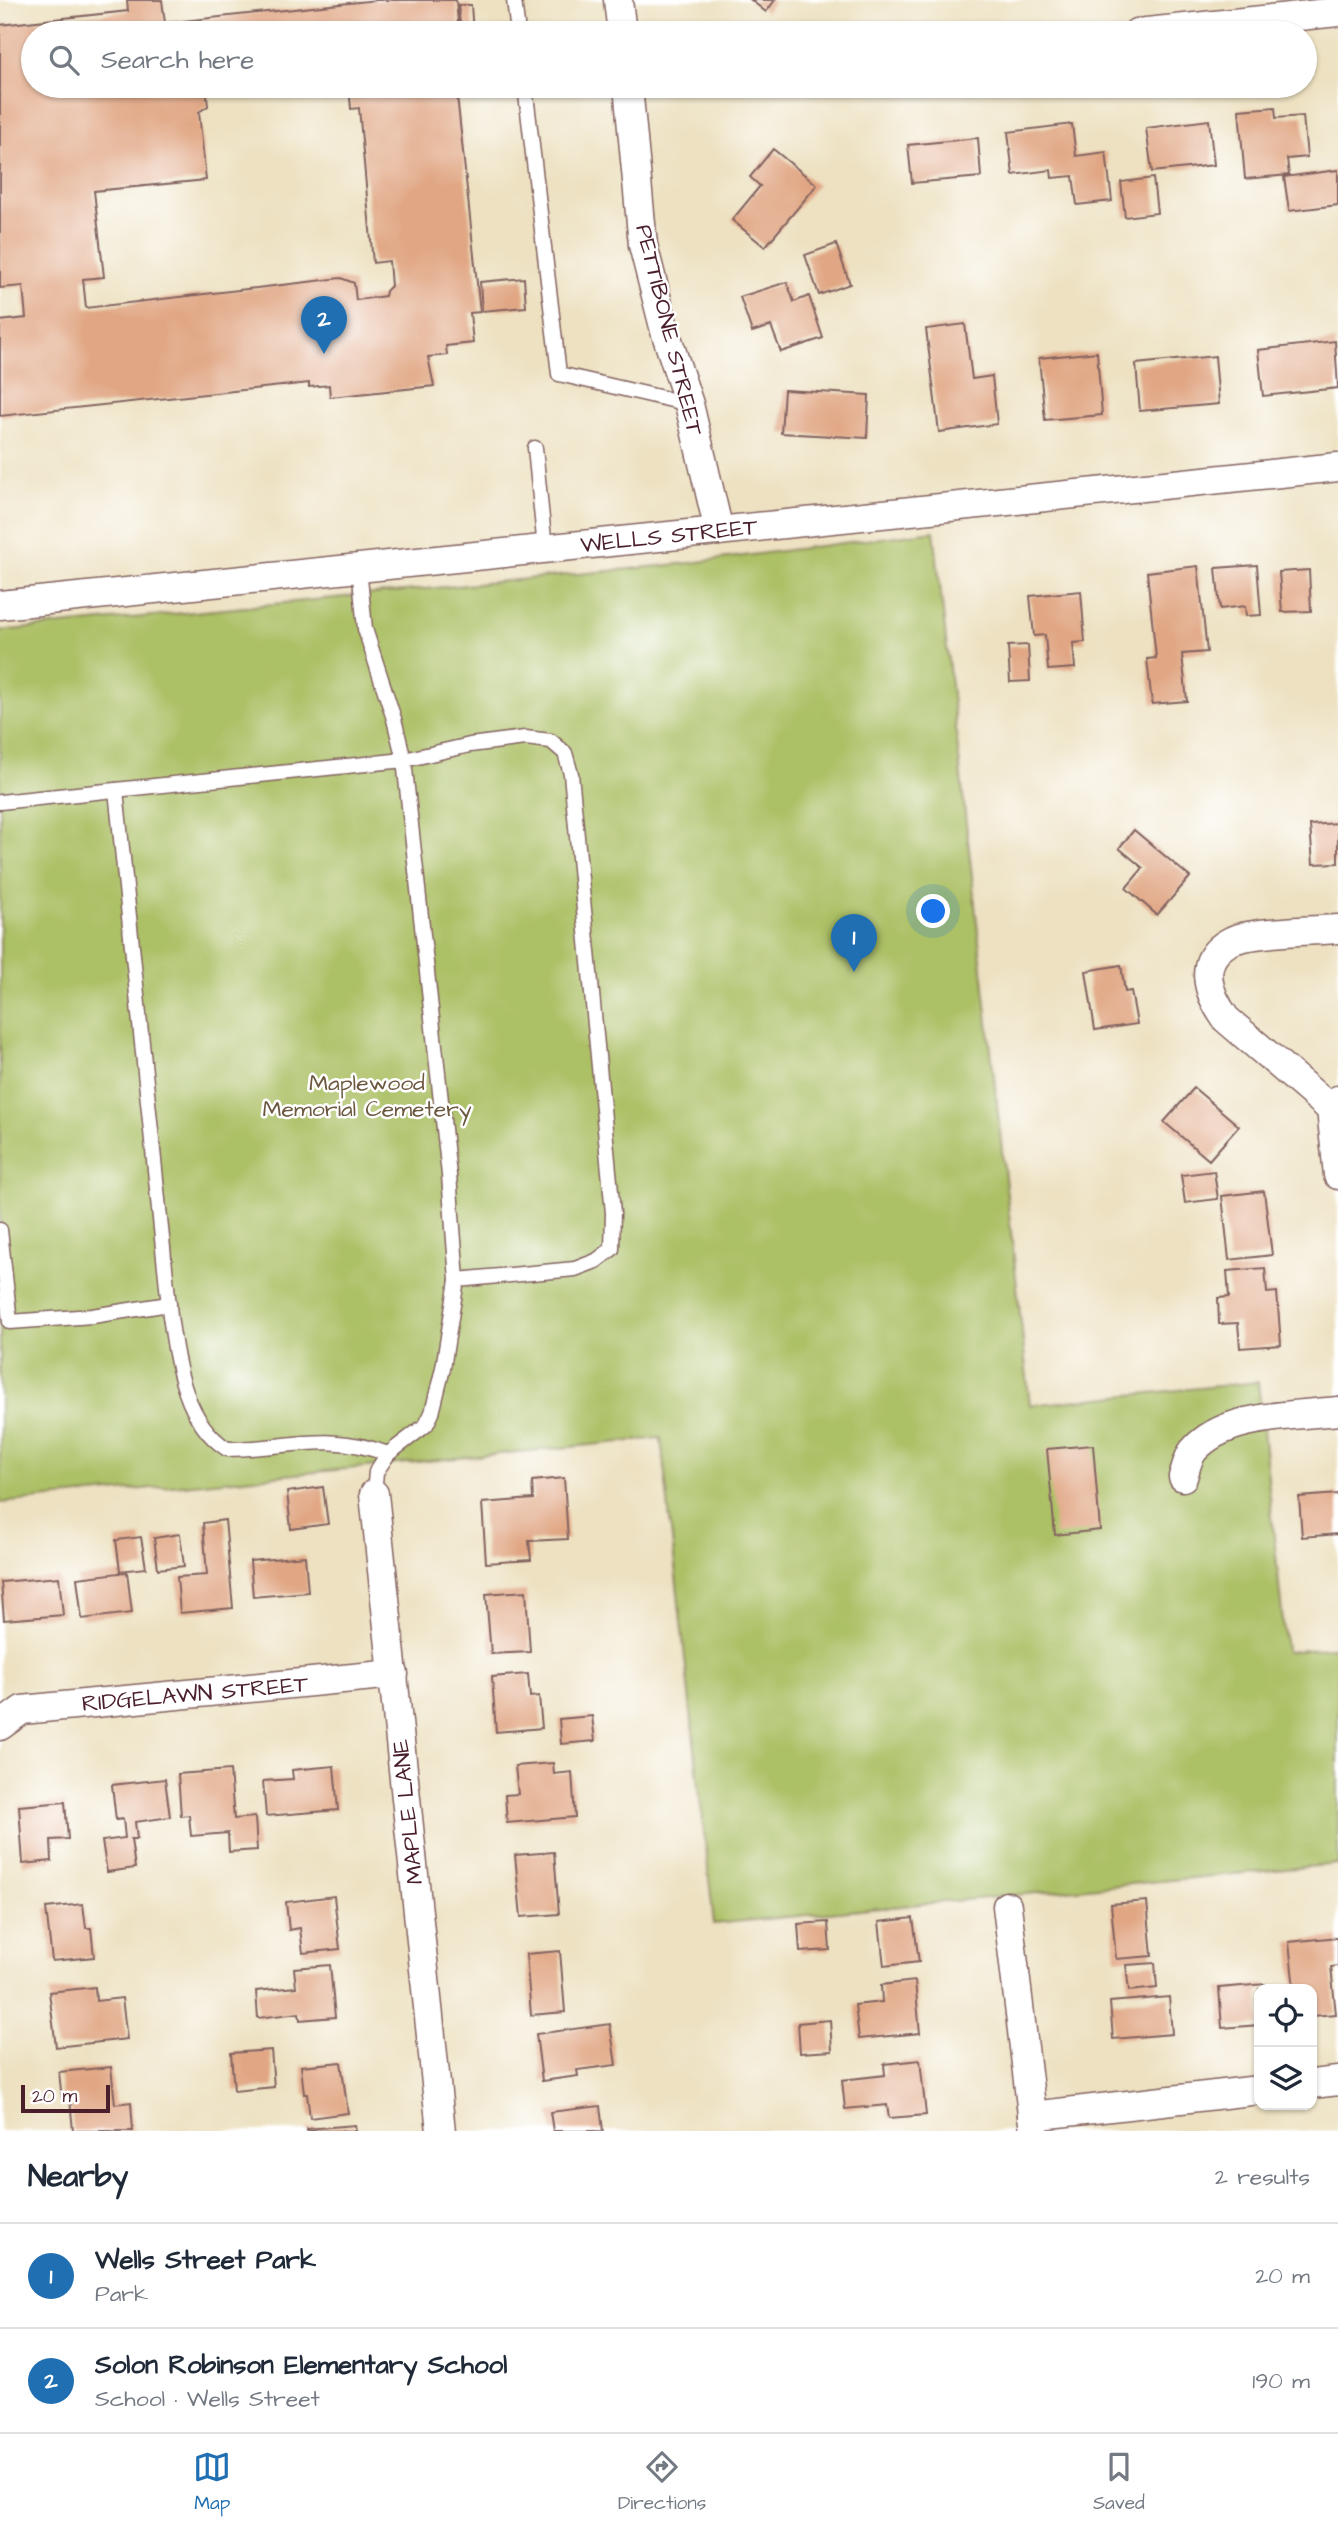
<!DOCTYPE html>
<html lang="en">
<head>
<meta charset="utf-8">
<style>
	body { margin:0; font-family:"Architects Daughter",sans-serif; background:#f6f6f7; color:#1f2937 }
	.controls { position:absolute; right:21px; bottom:21px; display:grid; overflow:hidden; border-radius:14px; box-shadow:0 2px 5px #0004 }
	.controls button { width:63px; height:63px; display:grid; place-items:center; padding:0; border:0; border-bottom:2px solid #e0e1e3; background:#fff; color:#1f2937; font:35px sans-serif }
	.scale { position:absolute; left:21px; bottom:18px; width:89px; box-sizing:border-box; padding-left:7px; border:4px solid #4a1f2b; border-top:0; font-size:19px; line-height:24px; white-space:nowrap; color:#4a1f2b; -webkit-text-stroke:5px #fff; paint-order:stroke }
	.you { position:absolute; left:934px; top:912px; width:24px; height:24px; margin:-18px; border:5px solid #fff; border-radius:50%; background:#1a73e8; box-shadow:0 0 0 10px #1a73e833 }
	.badge { display:grid; place-items:center; width:46px; height:46px; border-radius:50%; background:#1f6fb2; color:#fff; font-size:23px; font-weight:700 }
	.pin { position:absolute; translate:-50% -58px; filter:drop-shadow(0 2px 4px #0008) }
	.pin::after { content:''; position:absolute; top:37px; width:24px; height:21px; background:inherit; clip-path:polygon(0 0,100% 0,50% 100%) }
	.list { margin:0; padding:0; list-style:none }
	h2 { display:flex; justify-content:space-between; align-items:center; height:91px; margin:0; padding:0 28px; font-size:30px }
	h2 small { font-size:23px; font-weight:400; color:#747a83 }
	.list li { display:grid; grid-template-columns:46px 1fr auto; gap:21px; align-items:center; box-sizing:border-box; height:105px; padding:0 28px; border-top:2px solid #e0e1e3 }
	.list b { display:block; font-size:26px; white-space:nowrap }
	.list p { margin:0; font-size:23px; white-space:nowrap; color:#747a83 }
	.list em { font-size:23px; font-style:normal; color:#747a83 }
	.icon { flex:none; width:38px; height:38px; fill:none; stroke:currentColor; stroke-width:2; stroke-linecap:round; stroke-linejoin:round }
	.map { position:relative; flex:none; width:1338px; height:2131px; overflow:hidden }
	.search { position:absolute; background:#fff; box-shadow:0 2px 5px #0004; left:21px; right:21px; top:21px; height:77px; display:flex; align-items:center; gap:18px; box-sizing:border-box; padding:0 24px; border-radius:38px; color:#747a83; font-size:26px }
	.sheet { height:301px; background:#fff }
	nav { display:flex; justify-content:space-around; align-items:center; box-sizing:border-box; height:98px; border-top:2px solid #e0e1e3; background:#fff; font-size:19px; color:#747a83 }
	nav a { display:grid; justify-items:center; gap:4px }
	nav .on { color:#1f6fb2 }
	.map>svg:first-child { display:block }
	.green { fill:#acc065; stroke:#7b7048; stroke-width:2 }
	.building { fill:#e1a785 }
	.lines { fill:none; stroke-linecap:round; stroke-linejoin:round }
	.service-casing { stroke:#836360; stroke-width:17 }
	.minor-casing { stroke:#836360; stroke-width:31 }
	.service { stroke:#fff; stroke-width:14 }
	.minor { stroke:#fff; stroke-width:28 }
	.labels { text-anchor:middle; dominant-baseline:central; stroke-width:5; stroke-linejoin:round; paint-order:stroke }
	.street-label { font-size:23px; fill:#4a1f2b; stroke:#fff }
	.park-label { font-size:23px; fill:#6c573f; stroke:#fff }
</style>
</head>
<body>
<div class="map">
<svg width="1338" height="2131" viewBox="0 0 1338 2131">
	<rect width="100%" height="100%" fill="#fff"/>
	<filter id="ink" filterUnits="userSpaceOnUse"><feTurbulence type="fractalNoise" baseFrequency=".0143" numOctaves="2"/><feDisplacementMap in="SourceGraphic" scale="14" xChannelSelector="R" yChannelSelector="G"/><feConvolveMatrix kernelMatrix="1 2 1 2 8 2 1 2 1" color-interpolation-filters="sRGB"/></filter>
	<filter id="wash" filterUnits="userSpaceOnUse"><feTurbulence type="fractalNoise" baseFrequency=".00686" numOctaves="4" result="noise"/><feDisplacementMap in="SourceGraphic" scale="28" xChannelSelector="R" yChannelSelector="G"/><feGaussianBlur stdDeviation="1.57" result="paint"/><feColorMatrix in="noise" values="0 0 0 0 0 0 0 0 0 0 0 0 0 0 0 0 0 1.4 0 .05"/><feComposite in="paint" operator="in"/></filter>
	<g filter="url(#wash)">
		<rect width="100%" height="100%" fill="#ede1c1"/>
		<path class="green" d="M934,531l96,874 228,-23 28,270 52,-5v217l-624,60 -53,-486 -661,65v-872l690,-68z"/>
		<g id="blocks">
			<g class="building">
				<path d="M127,0h35l3,23 212,-23h79l3,33h-426v53h173l2,20 -9,6 7,68 -112,11 10,86 -21,2 3,29 255,-30 13,5 2,17 29,-4 1,-5 5,-5 -2,-25 -16,2 -14,-155 -8,1 -2,-23h107l24,226 -10,1 3,30 -27,3 1,9 -19,2 6,29 -104,11 -1,-12 -20,2v-4l-309,33v-95l26,-3 -3,-32 -23,2v-263l128,-14z"/>
				<path d="M751,0h24l-9,12z"/>
				<path d="M458,5h13l2,28h-12z"/>
				<path d="M1275,107l1,11 27,-2 4,41 -20,2 2,16 -44,4 -6,-69z"/>
				<path d="M1209,120l5,45 -62,7 -6,-44z"/>
				<path d="M1072,124l4,32 30,-4 6,49 -35,4 -4,-29 -21,2 -1,-8 -38,5 -5,-43z"/>
				<path d="M978,138l3,39 -69,6 -4,-38z"/>
				<path d="M773,149l44,36 -52,62 -33,-27 28,-34 -10,-9z"/>
				<path d="M1338,170v35l-49,6 -5,-34z"/>
				<path d="M1153,178l4,35 -32,4 -4,-35z"/>
				<path d="M836,244l14,40 -31,11 -14,-40z"/>
				<path d="M524,278l2,29 -44,4 -2,-29z"/>
				<path d="M787,282l7,20 15,-6 14,42 -42,14 -10,-26 -19,6 -12,-35z"/>
				<path d="M965,324l7,55 20,-3 5,48 -58,8 -13,-103z"/>
				<path d="M1335,341l3,47 -75,8 -5,-46z"/>
				<path d="M1097,352l5,63 -57,5 -6,-62z"/>
				<path d="M1215,356l4,48 -79,7 -4,-47z"/>
				<path d="M784,390l85,5 -2,43 -86,-5z"/>
				<path d="M1257,565l4,50 -15,1 -1,-10 -25,3 -4,-41z"/>
				<path d="M1198,566l9,86 -25,2 5,47 -35,3 -5,-45 9,-1 -9,-86z"/>
				<path d="M1309,570l2,41 -29,1 -3,-40z"/>
				<path d="M1081,591l4,51 -12,1 2,25 -27,2 -3,-35 -11,1 -4,-40z"/>
				<path d="M1028,645l2,36 -20,1 -2,-36z"/>
				<path d="M1338,823v40l-25,1 -3,-39z"/>
				<path d="M1134,830l56,47 -33,38 -31,-27 17,-20 -24,-20z"/>
				<path d="M1121,965l4,27 6,-1 6,33 -42,6 -9,-59z"/>
				<path d="M1194,1088l45,38 -30,34 -45,-38z"/>
				<path d="M1214,1171l4,28 -33,4 -4,-28z"/>
				<path d="M1264,1191l8,64 -43,5 -7,-64z"/>
				<path d="M1265,1268l2,25 10,-1 4,53 -41,3 -2,-25 -19,1 -1,-26 11,-1 -2,-26z"/>
				<path d="M1093,1445l7,85 -45,5 -8,-86z"/>
				<path d="M564,1478l4,61 -39,2 2,19 -45,3 -4,-60 51,-4 -1,-18z"/>
				<path d="M323,1487l5,37 -37,5 -4,-37z"/>
				<path d="M1338,1494v40l-36,3 -3,-40z"/>
				<path d="M225,1520l8,88 -53,5 -3,-36 30,-2 -4,-52z"/>
				<path d="M180,1534l4,32 -26,3 -4,-31z"/>
				<path d="M141,1537l5,31 -26,3 -4,-31z"/>
				<path d="M305,1556l3,36 -55,5 -3,-36z"/>
				<path d="M127,1572l5,41 -50,6 -5,-41z"/>
				<path d="M59,1577l4,38 -59,5 -3,-38z"/>
				<path d="M526,1591l4,61 -39,2 -5,-60z"/>
				<path d="M528,1674l2,23 9,-1 3,32 -46,4 -4,-55z"/>
				<path d="M592,1716l3,25 -34,3 -2,-25z"/>
				<path d="M553,1763l1,11 18,-2 3,45 -68,6 -2,-28 13,-1 -3,-28z"/>
				<path d="M334,1766l4,44 -72,6 -3,-35 30,-2 -1,-9z"/>
				<path d="M230,1770l4,49 21,-2 2,33 -28,2 -1,-19 -37,3 -2,-21 -8,1 -3,-42z"/>
				<path d="M165,1779l5,38 -35,5 2,17h-6l4,29 -28,4 -5,-31 23,-3 -2,-19 -7,1 -4,-35z"/>
				<path d="M65,1802l3,37 -17,1 1,21 -29,3 -4,-58z"/>
				<path d="M554,1852l5,62 -38,3 -6,-62z"/>
				<path d="M334,1896l6,53 -37,4 -3,-25 -11,2 -3,-28z"/>
				<path d="M1147,1901l5,55 -36,3 -5,-55z"/>
				<path d="M83,1904l3,24h5l3,29 -42,4 -6,-53z"/>
				<path d="M913,1918l6,44 -35,4 -5,-44z"/>
				<path d="M828,1922l2,28 -30,2 -2,-28z"/>
				<path d="M1338,1937v29l-7,1 5,47 -24,2v-27h-18l-5,-47z"/>
				<path d="M560,1951l5,61 -34,3 -5,-61z"/>
				<path d="M1155,1963l2,25 -28,3 -3,-26z"/>
				<path d="M330,1965l5,52 -35,3 -1,-7 -41,5 -2,-27 40,-4 -2,-19z"/>
				<path d="M915,1981l5,52 -61,6 -4,-34 27,-3 -1,-17z"/>
				<path d="M1265,1984v5h-6v36l-37,3 -3,-40z"/>
				<path d="M95,1987l1,14 26,-3 5,41 -71,8 -7,-55z"/>
				<path d="M1169,1997l3,37 -59,5 -3,-37z"/>
				<path d="M830,2020l2,31 -32,2 -2,-30z"/>
				<path d="M610,2024l6,41 -39,5 1,6 -36,5 -6,-47z"/>
				<path d="M271,2050l3,37 -40,4 -3,-38z"/>
				<path d="M920,2060l6,55 -37,3 -2,-13 -42,4 -3,-29 43,-5 -1,-11z"/>
				<path d="M341,2062l7,51 -38,5 -3,-24h-3l-3,-28z"/>
				<path d="M111,2067l4,37 16,-2 2,29h-60l-3,-32h-8l-3,-27z"/>
				<path d="M600,2106l3,25h-50l-3,-19z"/>
				<path d="M355,2125l1,6h-49v-2z"/>
			</g>
		</g>
	</g>
	<g filter="url(#ink)">
		<use href="#blocks" fill-opacity="0" stroke="#836360" stroke-width="2"/>
		<g class="lines">
			<defs>
				<g id="service">
					<path d="M514,0l4,33"/>
					<path d="M525,86l34,288 130,30"/>
					<path d="M535,448l10,101"/>
					<path d="M359,568l6,61 29,90 10,41 45,415 8,105 -14,88 -11,45 -6,12 -38,29 -12,18 -2,22"/>
					<path d="M116,790l54,526c7,47 14,105 57,133 61,0 100,-18 161,5"/>
					<path d="M0,802l404,-42 66,-15 55,-7 26,3 14,12 6,21 42,439 -1,36 -16,12 -21,8 -118,11"/>
					<path d="M0,1230l10,92 82,-6 77,-12"/>
				</g>
				<g id="minor">
					<path d="M618,0l4,33"/>
					<path d="M1137,33l201,-21"/>
					<path d="M628,86l15,159 22,86 24,73 30,127"/>
					<path d="M0,605l1338,-138"/>
					<path d="M1338,1100l-7,9 7,66"/>
					<path d="M1331,1109l-105,-90c-18,-25 -31,-60 5,-78 20,-10 82,-10 107,-12"/>
					<path d="M1183,1477c3,-9 5,-20 10,-26 31,-37 100,-35 145,-40"/>
					<path d="M374,1494l67,637"/>
					<path d="M0,1726l22,-16 372,-36"/>
					<path d="M1007,1906l27,225"/>
					<path d="M1312,2084l26,-3"/>
					<path d="M1032,2116l227,-26"/>
				</g>
			</defs>
			<use href="#service" class="service-casing"/>
			<use href="#minor" class="minor-casing"/>
			<use href="#service" class="service"/>
			<use href="#minor" class="minor"/>
		</g>
	</g>
	<g class="labels">
		<g class="street-label">
			<text transform="translate(669 330) rotate(76)">PETTIBONE STREET</text>
			<text transform="translate(669 536) rotate(-6)">WELLS STREET</text>
			<text transform="translate(195 1694) rotate(-5)">RIDGELAWN STREET</text>
			<text transform="translate(408 1812) rotate(-96)">MAPLE LANE</text>
		</g>
		<g class="park-label">
			<text x="367" y="1083">Maplewood<tspan x="367" dy="26">Memorial Cemetery</tspan></text>
		</g>
	</g>
</svg>
<div class="controls">
<button><svg class="icon" aria-label="locate" viewBox="0 0 24 24"><circle cx="12" cy="12" r="6"/><path d="M12 2v4M12 18v4M2 12h4M18 12h4"/></svg></button>
<button><svg class="icon" aria-label="layers" viewBox="0 0 24 24"><path d="M12 4l9 5-9 5-9-5zM3 14l9 5 9-5"/></svg></button>
</div>
<div class="scale">20 m</div>
<div class="you"></div>
<div class="pin badge" style="left:854px;top:972px">1</div>
<div class="pin badge" style="left:324px;top:354px">2</div>
<div class="search"><svg class="icon" aria-label="search" viewBox="0 0 24 24"><circle cx="10" cy="10" r="6"/><path d="M15 15l6 6"/></svg>Search here</div>
</div>
<section class="sheet">
<h2>Nearby<small>2 results</small></h2>
<ul class="list">
<li><span class="badge">1</span><div><b>Wells Street Park</b><p>Park</p></div><em>20 m</em></li>
<li><span class="badge">2</span><div><b>Solon Robinson Elementary School</b><p>School · Wells Street</p></div><em>190 m</em></li>
</ul>
</section>
<nav>
<a class="on"><svg class="icon" aria-label="map" viewBox="0 0 24 24"><path d="M3 6l6-2 6 2 6-2v14l-6 2-6-2-6 2zM9 4v14M15 6v14"/></svg>Map</a>
<a><svg class="icon" aria-label="directions" viewBox="0 0 24 24"><path d="M12 3l9 9-9 9-9-9zM9 14v-3h6M13 9l2 2-2 2"/></svg>Directions</a>
<a><svg class="icon" aria-label="saved" viewBox="0 0 24 24"><path d="M7 4h10v16l-5-4-5 4z"/></svg>Saved</a>
</nav>
</body>
</html>
